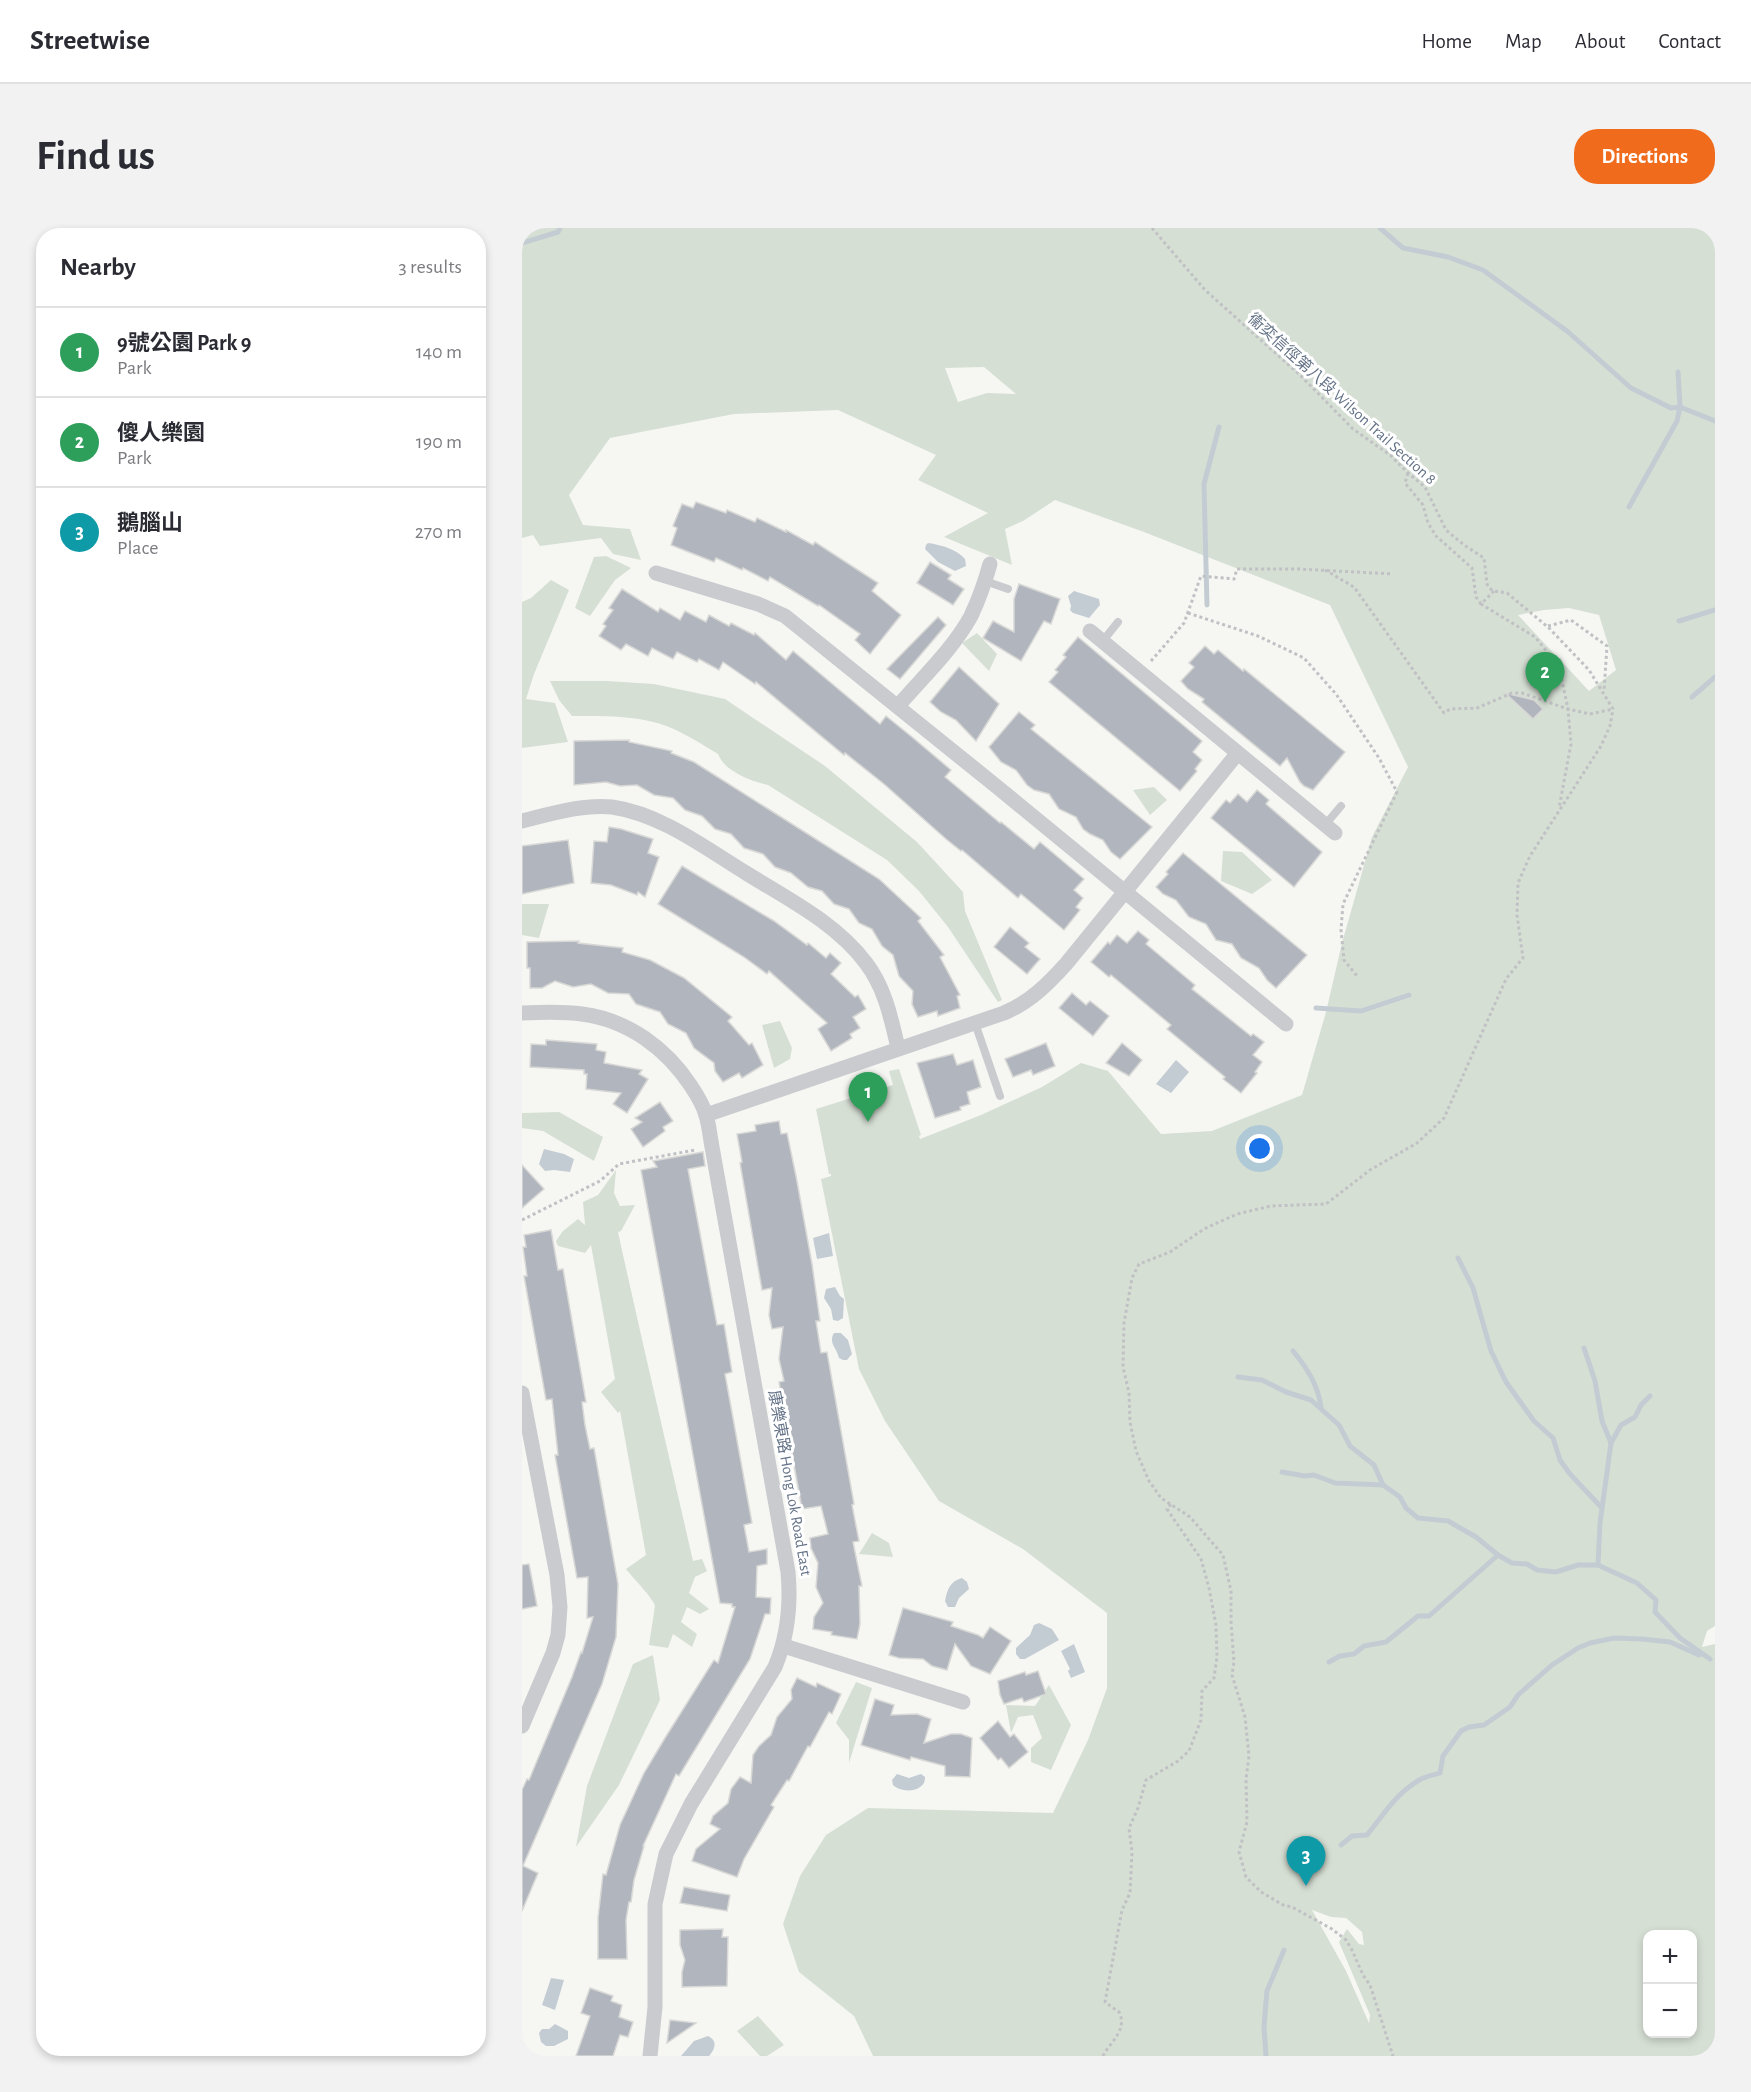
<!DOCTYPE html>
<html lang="en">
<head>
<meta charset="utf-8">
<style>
	body { margin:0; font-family:"Alegreya Sans","Noto Sans TC",sans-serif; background:#f2f2f3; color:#2b2b33 }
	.controls { position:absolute; right:18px; bottom:18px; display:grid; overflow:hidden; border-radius:12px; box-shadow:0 3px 9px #0003 }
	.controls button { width:54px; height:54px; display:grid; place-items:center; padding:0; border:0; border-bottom:2px solid #e1e1e2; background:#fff; color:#2b2b33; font:30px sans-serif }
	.you { position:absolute; left:738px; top:921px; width:21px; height:21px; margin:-15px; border:4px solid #fff; border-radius:50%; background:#1a73e8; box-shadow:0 0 0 9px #1a73e833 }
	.badge { display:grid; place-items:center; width:39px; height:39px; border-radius:50%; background:#f06b1b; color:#fff; font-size:20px; font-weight:700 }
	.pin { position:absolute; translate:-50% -50px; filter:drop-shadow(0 2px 3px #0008) }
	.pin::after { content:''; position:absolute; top:32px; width:21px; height:18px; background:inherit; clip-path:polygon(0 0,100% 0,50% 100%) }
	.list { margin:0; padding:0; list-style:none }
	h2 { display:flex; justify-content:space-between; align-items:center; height:78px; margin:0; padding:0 24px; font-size:26px }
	h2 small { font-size:20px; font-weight:400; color:#7c7c81 }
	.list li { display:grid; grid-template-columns:39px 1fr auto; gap:18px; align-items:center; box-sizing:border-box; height:90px; padding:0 24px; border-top:2px solid #e1e1e2 }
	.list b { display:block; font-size:22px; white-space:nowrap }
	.list p { margin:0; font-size:20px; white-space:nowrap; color:#7c7c81 }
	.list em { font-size:20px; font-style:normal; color:#7c7c81 }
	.map { position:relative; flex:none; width:1193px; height:1828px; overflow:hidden; border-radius:24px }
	header { display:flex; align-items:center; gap:36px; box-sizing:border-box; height:84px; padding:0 30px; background:#fff; border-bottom:2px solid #e1e1e2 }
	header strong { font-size:28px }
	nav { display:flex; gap:33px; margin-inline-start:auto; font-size:21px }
	.intro { display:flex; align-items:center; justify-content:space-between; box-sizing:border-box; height:144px; padding:0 36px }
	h1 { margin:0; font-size:42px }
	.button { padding:15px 27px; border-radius:24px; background:#f06b1b; color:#fff; font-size:21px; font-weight:700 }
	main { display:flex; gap:36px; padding:0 36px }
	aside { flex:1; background:#fff; border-radius:24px; box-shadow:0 3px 9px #0003 }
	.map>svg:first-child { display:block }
	.green { fill:#d6dfd4; fill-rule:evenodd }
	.water { fill:#c4ccd3 }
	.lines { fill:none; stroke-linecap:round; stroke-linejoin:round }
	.stream { stroke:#c4ccd3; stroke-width:5 }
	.building { fill:#b1b6be; stroke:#d8d8d6; stroke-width:1.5 }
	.path { stroke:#c0c1c4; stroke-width:3; stroke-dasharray:3 3; stroke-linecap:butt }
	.service { stroke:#c9cbcf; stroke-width:8 }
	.minor { stroke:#c9cbcf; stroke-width:15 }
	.labels { text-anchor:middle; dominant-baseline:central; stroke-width:6; stroke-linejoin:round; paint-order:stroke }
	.street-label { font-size:16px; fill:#647287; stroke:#fff }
</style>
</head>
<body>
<header>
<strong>Streetwise</strong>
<nav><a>Home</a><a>Map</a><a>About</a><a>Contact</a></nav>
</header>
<div class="intro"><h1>Find us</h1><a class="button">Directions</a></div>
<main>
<aside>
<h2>Nearby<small>3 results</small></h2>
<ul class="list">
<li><span class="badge" style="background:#2e9e5b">1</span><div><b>9號公園 Park 9</b><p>Park</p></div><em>140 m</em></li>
<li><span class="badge" style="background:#2e9e5b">2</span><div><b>傻人樂園</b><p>Park</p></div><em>190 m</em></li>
<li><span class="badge" style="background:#0f9aa8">3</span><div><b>鵝腦山</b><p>Place</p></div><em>270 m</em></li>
</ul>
</aside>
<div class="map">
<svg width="1193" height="1828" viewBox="0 0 1193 1828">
	<rect width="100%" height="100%" fill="#f6f7f3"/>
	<g class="green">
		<path d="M0,0h1193v1398l-8,5 -5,16 13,-3v412h-842l-19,-40 -55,-44 -16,-48 17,-48 26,-41 42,-27 185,5 35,-73 19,-52v-75l-84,-64 -84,-48 -54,-80 -26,-52 -38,-190 10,-3v-2h-2l-13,-65 77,-24 -4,-14 10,-2 22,66 -2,1 1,3 61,-24 61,-28 39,-24 27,8 53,63 51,-3 90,-36 24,-83 16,-69 30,-106 36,-70 -78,-162 -186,-73 -89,-32 -32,21 -18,8 7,36 -68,-28 44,-24 -70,-33 18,-25 -98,-45 -104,4 -124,24 -41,57 14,30 47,4 11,31 -28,-6 -12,-16 -61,8 -7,-11 -11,3zM462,139l32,27 -29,-1 -29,9 -13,-34zM1047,380l30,7 17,55 -27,21 -26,-28 -2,-5 -2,1 -41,-44 26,-5zM790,1682l19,7 15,1 16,14 2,13 -5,-1 -12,-15 -8,13 31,73 -1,8 -23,-52zM1126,1706h44v100h-44z"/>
		<path d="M84,328l25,12 -16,12 -25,36 -15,-8 19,-51z"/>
		<path d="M29,352l18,10 -35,84 -8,25 29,4 13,39 -46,6v-146l9,-4z"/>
		<path d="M455,405l20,21 -8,17 -27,-28z"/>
		<path d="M28,453h57l47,3 71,15 100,67 92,76 46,50 2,19 37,89 -4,2 -50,-75 -29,-36 -32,-31 -119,-75c-17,-4 -43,-13 -50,-31 -15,-9 -32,-20 -49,-27 -30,-12 -65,-11 -97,-11l-13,-16z"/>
		<path d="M632,559l13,13 -17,15 -17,-25z"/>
		<path d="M701,623l19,1 30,28 -20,14 -31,-13z"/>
		<path d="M0,676h27l-10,34 -17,-3z"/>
		<path d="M258,793l12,27 -2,11 -16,9 -12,-43z"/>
		<path d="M37,884l44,25 -9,24 -51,-30 -21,-3v-15z"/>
		<path d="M94,942l-2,23 6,13 15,-1 -14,26 -3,1c24,110 50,219 75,329l9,-2 5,12 -12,6 -6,16 20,16 -9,5 -13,-7 -6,15 16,12 -5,13 -19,-13 -5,14 -19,-3 6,-39c-1,-7 -23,-29 -29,-37l20,-14 -26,-144 -2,2 -17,-21 14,-13 -24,-134 -6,8 -27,-7 -2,-5 7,-10 15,-12 7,6 -2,-23 15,-7z"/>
		<path d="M350,1305l17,10 4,14 -34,-3z"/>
		<path d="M131,1427l7,45 -41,85 -43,62 11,-61 46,-122z"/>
		<path d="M334,1454l16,6 -23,75v-23l-13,-17z"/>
		<path d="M527,1457l22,40 -20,45 -20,-8v-14l11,-10 -9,-23 -15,2 -7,16 -5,-28 29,1z"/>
		<path d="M236,1788l26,29 -17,11h-7l-23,-25z"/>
	</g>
	<g class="water">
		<path d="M406,315c13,2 28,6 37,16l1,7 -11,5 -17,-9 -13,-13 1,-4z"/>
		<path d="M552,363l25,8 1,6 -11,13 -16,-5 -3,-3 1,-4 -3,-10z"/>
		<path d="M654,832l13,12 -18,21 -15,-9z"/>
		<path d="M22,921l20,5 10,5 -4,13 -16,-2 -9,1 -6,-7z"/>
		<path d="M307,1005l4,23 -16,3 -4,-21z"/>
		<path d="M313,1059l5,9 4,3 -1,19 -5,3 -5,-1 -2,-11 -7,-11 2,-9z"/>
		<path d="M312,1105h7l7,7 4,14 -5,6h-4l-4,-2c-2,-10 -11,-15 -5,-25z"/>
		<path d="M440,1350l5,4 2,7 -10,9 -4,9h-7l-3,-6c2,-11 5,-20 17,-23z"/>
		<path d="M517,1395l13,6 7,11 -34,19h-5l-4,-5v-6l14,-13 4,-10z"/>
		<path d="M552,1416l11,28 -14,6 -3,-7 2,-2 -9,-18z"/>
		<path d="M375,1546l12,4 12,-4 4,3c1,15 -23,17 -32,8l-1,-5z"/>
		<path d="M29,1750l13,2 -9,30 -13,-5z"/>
		<path d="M33,1796l13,7v8l-14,7h-8l-5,-4 -2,-9 3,-4h7z"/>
		<path d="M186,1808c10,5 7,13 1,20h-28l13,-15z"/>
	</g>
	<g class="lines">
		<g class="stream">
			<path d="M858,0l23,20 45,9 35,13 84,61 64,57 40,20 9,-1 35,14"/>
			<path d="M0,15l36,-11 2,-4"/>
			<path d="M1107,279l48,-86 3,-14 -2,-35"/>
			<path d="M685,377l-3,-121 15,-57"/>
			<path d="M1157,393l36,-11"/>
			<path d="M1170,469l23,-20"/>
			<path d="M794,780l45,3 48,-16"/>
			<path d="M936,1030l15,30 18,63 15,31 28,39 19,17 7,22 10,14 32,34"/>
			<path d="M1062,1120l11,33 7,40 9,22 -11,80 -2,42"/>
			<path d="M771,1123c14,17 25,34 28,56"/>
			<path d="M716,1149l24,3 24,12 25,8 28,25 11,21 24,19 9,20 17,12 6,11 12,10 30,3 28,16 22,18 14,8 15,1 10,6 19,2 22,-7h20l39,18 19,17 -1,12 25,26 30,21"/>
			<path d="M1089,1215l10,-18 14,-8 6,-12 9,-9"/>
			<path d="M760,1244l23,4 9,-1 21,8 48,2"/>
			<path d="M807,1434l11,-6 14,-2 10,-8 22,-4 32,-26h11l69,-61"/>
			<path d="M819,1617l11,-9 15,-1c17,-21 30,-43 54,-56 6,-3 13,-4 19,-6l3,-17 18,-25 8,-4 15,-2 26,-18 8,-12 34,-30 26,-17 12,-5 24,-5 28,1 28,3 29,13"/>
			<path d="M744,1828l-2,-30 3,-35 17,-41"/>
		</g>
	</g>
	<g class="building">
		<path d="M174,274l30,11 1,-3 28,12 2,-4 29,14v-2l27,15 2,-3 63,41 -6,8 29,24 -31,39 -15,-14 5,-6 -41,-29 -1,1 -48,-29 -2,4 -25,-13 -1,2 -26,-12 -2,4 -43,-17 6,-17 -4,-2 9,-22 11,4z"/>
		<path d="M408,334l21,13 -3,4 16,10 -11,16 -36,-22z"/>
		<path d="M497,356l41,15 -9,25 -7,-3 -23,40 -38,-23 10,-17 21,11v-33z"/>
		<path d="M100,361l36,23 2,-4 20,12 5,-9 21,11 3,-7 20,11 2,-3 23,12 1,-2 31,27 7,-9 87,73 6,-8 26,21 39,33 -6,7 55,46 1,-1 33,27 6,-7 44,37 -10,11 9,8 -7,9 4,3 -16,20 -43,-36 -3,4 -56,-48 -1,1 -15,-12 -62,-55 -39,-31 -1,2 -88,-73 -1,2 -32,-22 -4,8 -20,-11 -2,3 -20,-10 -4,7 -21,-11 -4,8 -22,-12 -5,6 -22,-14 7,-10 -3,-2 10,-14 -4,-2z"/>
		<path d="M416,389l8,8 -46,54 -13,-10z"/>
		<path d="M556,409l124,104 -9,11 9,8 -7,9 2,2 -17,20 -131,-109 9,-10 -3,-2 11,-13 -3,-2z"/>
		<path d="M683,418l9,8 4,-4 25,21 1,-2 101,83 -32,38 -9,-4 -4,-4 -13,-24 -7,8 -78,-64 2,-3 -16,-10 -7,-8 13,-14 -5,-4z"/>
		<path d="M437,439l40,37 -23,37 -20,-21 -15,-8 -11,-10z"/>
		<path d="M983,465l29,7 9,9 -10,10z"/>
		<path d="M497,484l16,13 -4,4 121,98 -32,32 -9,-7 -8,-12 -13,-6 -7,-5 -7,-12 -17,-8 -10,-15 -15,-4 -7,-5 -11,-15 -15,-8 -12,-15z"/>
		<path d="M107,512v2l43,9 -1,2 23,9 185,117 42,39 -3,3 26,34 -4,2 20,38 -3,1 3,12 -22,8 -1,-5 -19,6 -6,-13 1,-13 -14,-15 -6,-21 -11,-9 -10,-17 -13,-6 -10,-14 -15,-5 -12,-13 -14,-4 -17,-14 -16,-6 -12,-13 -19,-6 -13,-14 -16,-5 -13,-13 -17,-6 -12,-12 -19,-3 -17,-10 -17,1 -14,-4 -32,3v-44z"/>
		<path d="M735,562l12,10 -3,4 56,48 -28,35 -83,-69 15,-18 4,3 8,-9 9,8z"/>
		<path d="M87,599l12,2 32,10 -5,14 11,4 -14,40 -7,-5 -1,3 -26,-10 -20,-2 3,-42 13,1z"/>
		<path d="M46,612l6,43 -52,11v-48z"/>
		<path d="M661,625l124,102 -31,33 -9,-8 -8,-12 -18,-10 -9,-14 -16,-4 -10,-16 -17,-7 -13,-17 -13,-6 -7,-7 12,-13 -2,-2z"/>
		<path d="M160,638l92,55 33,24 1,-2 18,15 4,-5 11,10 -10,11 24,23 3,-2 8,14 -13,8 7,11 -10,6 2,4 -21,13 -13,-22 9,-6 -58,-52 -2,3 -23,-17 -86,-53z"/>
		<path d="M488,699l19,16 -4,4 15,12 -13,15 -33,-27z"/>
		<path d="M616,703l11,9 -3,4 49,41 -3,4 59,47 2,-2 11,8 -11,13 9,7 -7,10 2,1 -16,20 -18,-14 2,-2 -58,-48 4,-4 -60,-50 -2,2 -18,-15 17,-20 2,2 7,-9 10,8z"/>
		<path d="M57,713l-1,2 45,5 -1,4 28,8 34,18 48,39 -4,4 21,24 3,-2 11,22 -21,13 -3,-5 -16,9 -8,-11 -1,-8 -20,-15 -8,-15 -18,-9 -8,-12 -24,-8 -7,-10 -21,-1 -17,-9 -18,3 -18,-6 -13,7h-12v-20h-3v-26z"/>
		<path d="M550,765l14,12 4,-4 19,15 -16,20 -34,-28z"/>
		<path d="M24,812l51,4 -1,6 10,2 -2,11 38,7 -3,4 9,5 -21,34 -14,-9 8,-11 -35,-4 1,-15h-3v-4l-54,-3 1,-23 15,1z"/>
		<path d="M524,815l9,23 -22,9 -2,-5 -18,7 -8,-18z"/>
		<path d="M600,815l20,17 -13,16 -23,-13z"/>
		<path d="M431,826l4,11 16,-5 8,27 -14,5 3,12 -10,3 1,3 -26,8 -18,-55z"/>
		<path d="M138,874l13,19 -10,6 2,4 -22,16 -12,-18 11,-7 -7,-4z"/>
		<path d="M257,893l2,13 6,-1 9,43 16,88 8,57h-4l5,32 6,-1 27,152 -2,1 7,36 -6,1 9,44h-3l1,38 -3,15 -26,-4 1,-3 -19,-3 1,-12 9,-14 -7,-16 2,-24 -7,-15 -1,-10 18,-4 -7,-28 -19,3 -23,-127 5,-1 -5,-22 4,-32 -11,2 -3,-14 3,-27 -10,2 -22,-127 2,-1 -5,-28 19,-3 -1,-6z"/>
		<path d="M181,924l2,14 -17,3 29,156 7,-1 8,48 -7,2 27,149 -8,2 5,27 18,-3v15l-10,2 -1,31 15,1 -1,16h-5l-15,45 -71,117 -3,-2 -33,72h1l-10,34 -3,22h-2l-3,18 1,39h-29v-41l5,-44 3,1 14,-50 24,-52 21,-35 49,-78 4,3 17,-56h-3v-3l-12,-1 -79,-433 16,-3 -4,-6z"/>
		<path d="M0,937l22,24 -22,19z"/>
		<path d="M29,1002l7,40 5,-1 23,133h-4l3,23 5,24 4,-1 24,136 -2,53 -14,47 -79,182 15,7 -16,38v-121l5,-11 2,1 43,-103 9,-25 1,1 11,-36 -6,1 1,-41 -11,1 -22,-123h3l-6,-56 -6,1 -22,-124h3l-4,-29h3l-2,-12z"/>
		<path d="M7,1336l8,42 -15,3v-44z"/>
		<path d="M381,1380l50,14 -2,4 27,9 5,3 7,-11 21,14 -21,33 -19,-8 -16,-22 -8,26 -15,-4 -9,-7 -24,-1 -10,-3z"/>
		<path d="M516,1443l8,23 -22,8 -2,-4 -18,6 -4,-9 -2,-14 27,-9 1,3z"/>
		<path d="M275,1450l19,9 1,-4 24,11 -9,20 -3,-2 -19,35 -2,-1 -19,35 -2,-1 -16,25 3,2 -30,52 -7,18 -45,-16 4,-12 24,-20 -10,-5 3,-8 15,-13 3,-14 9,-12 11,6 2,-28 6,-9 12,-11 6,-18 15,-18 -1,-9z"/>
		<path d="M353,1471l19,6 -3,10 26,-1 14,5 -7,24 27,-9h10l11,4 -2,39 -25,-1v-10l-34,-9 -1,3 -49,-15z"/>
		<path d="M476,1493l12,16 4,-3 14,18 -19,16 -8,-10 -3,2 -18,-22z"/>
		<path d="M162,1659l46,8 -3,16 -47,-8z"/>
		<path d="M201,1701l-1,8h6l-1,49 -45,1v-15l3,-12 -5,-15v-15z"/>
		<path d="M68,1760l23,8 -2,5 11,4 -3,12 14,5 -5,15 -8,-2 -7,21h-37l14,-40 -9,-3z"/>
		<path d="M148,1792l26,3 -29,20z"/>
	</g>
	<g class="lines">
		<g class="path">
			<path d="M630,0l53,62 96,86 52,53 37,26 18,18 17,14 21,43 18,15 20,13 3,26 2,4 5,3 13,2 42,35 40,42 24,39 -3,17 -9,20 -71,110 -12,27 -1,32 6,43 -17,21 -62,139 -27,25 -47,27 -44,34 -55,2 -34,8 -33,15 -34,23 -31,12 -7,14 -8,45 -1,44 6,26 1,29 6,29 13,30 12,17 29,19 33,38 8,36v31l3,40 -2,13 13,42 4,39 -3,23 1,43 -8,30 7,25 15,15 22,13 9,2 40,22 14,11 6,10 11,25 7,10 23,71"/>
			<path d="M886,245l-3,10 18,22 5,18 8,13 36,32 4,29 5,7"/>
			<path d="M803,342l29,17 90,126 6,-4 27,-1 35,-15h10l46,16 22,5 23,-5"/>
			<path d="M972,363l-13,13 54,33 24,29 9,43 3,35 -12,64"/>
			<path d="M666,385l70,23 46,22 32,36 43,64 18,34 -54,112 -2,26 3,30 13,16"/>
			<path d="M1026,398l23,-6 36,26 -3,45"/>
			<path d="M629,433l33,-38 17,-47 33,3 3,-10h62l94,5"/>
			<path d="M0,992l78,-39 19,-17 76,-14"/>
			<path d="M581,1828c7,-14 25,-26 16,-44l-14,-10 17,-92 8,-17 2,-41 -3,-24 9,-20 8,-28 32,-19 11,-10 12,-31 1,-29 12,-13 3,-21 -1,-32 -7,-37 -8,-29 -34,-50 4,-5"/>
		</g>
		<g class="service">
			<path d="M463,353l23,8"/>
			<path d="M580,414l16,-20"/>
			<path d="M803,597l16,-19"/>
			<path d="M453,795l25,73"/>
		</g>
		<g class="minor">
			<path d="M134,345l102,31 27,12 211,170 290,238"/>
			<path d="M568,403l245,202"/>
			<path d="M376,478c25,-29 55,-57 73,-90 8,-17 14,-34 19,-52"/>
			<path d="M0,593c28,-7 60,-17 90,-14 49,7 93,41 134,66 42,26 90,50 120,90 19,25 25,55 32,85"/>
			<path d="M0,785c20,-1 40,-2 60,1 46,6 84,34 109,72 6,9 12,19 15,29 3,10 4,21 6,32l76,425c3,33 0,64 -13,95l-84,137 -25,50 -11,50v103l-5,49"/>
			<path d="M184,887l298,-102c26,-11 43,-28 62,-49l171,-210"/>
			<path d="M0,1165l35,182 3,32 -2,28 -5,18 -31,73"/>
			<path d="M262,1418l179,56"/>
		</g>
	</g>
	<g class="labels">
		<g class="street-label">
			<text transform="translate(820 171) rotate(42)">衞奕信徑第八段 Wilson Trail Section 8</text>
			<text transform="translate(268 1255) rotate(80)">康樂東路 Hong Lok Road East</text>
		</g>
	</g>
</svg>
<div class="controls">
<button>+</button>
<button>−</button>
</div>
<div class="you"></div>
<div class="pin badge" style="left:346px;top:894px;background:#2e9e5b">1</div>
<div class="pin badge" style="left:1023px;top:474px;background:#2e9e5b">2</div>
<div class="pin badge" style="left:784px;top:1658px;background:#0f9aa8">3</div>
</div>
</main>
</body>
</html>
